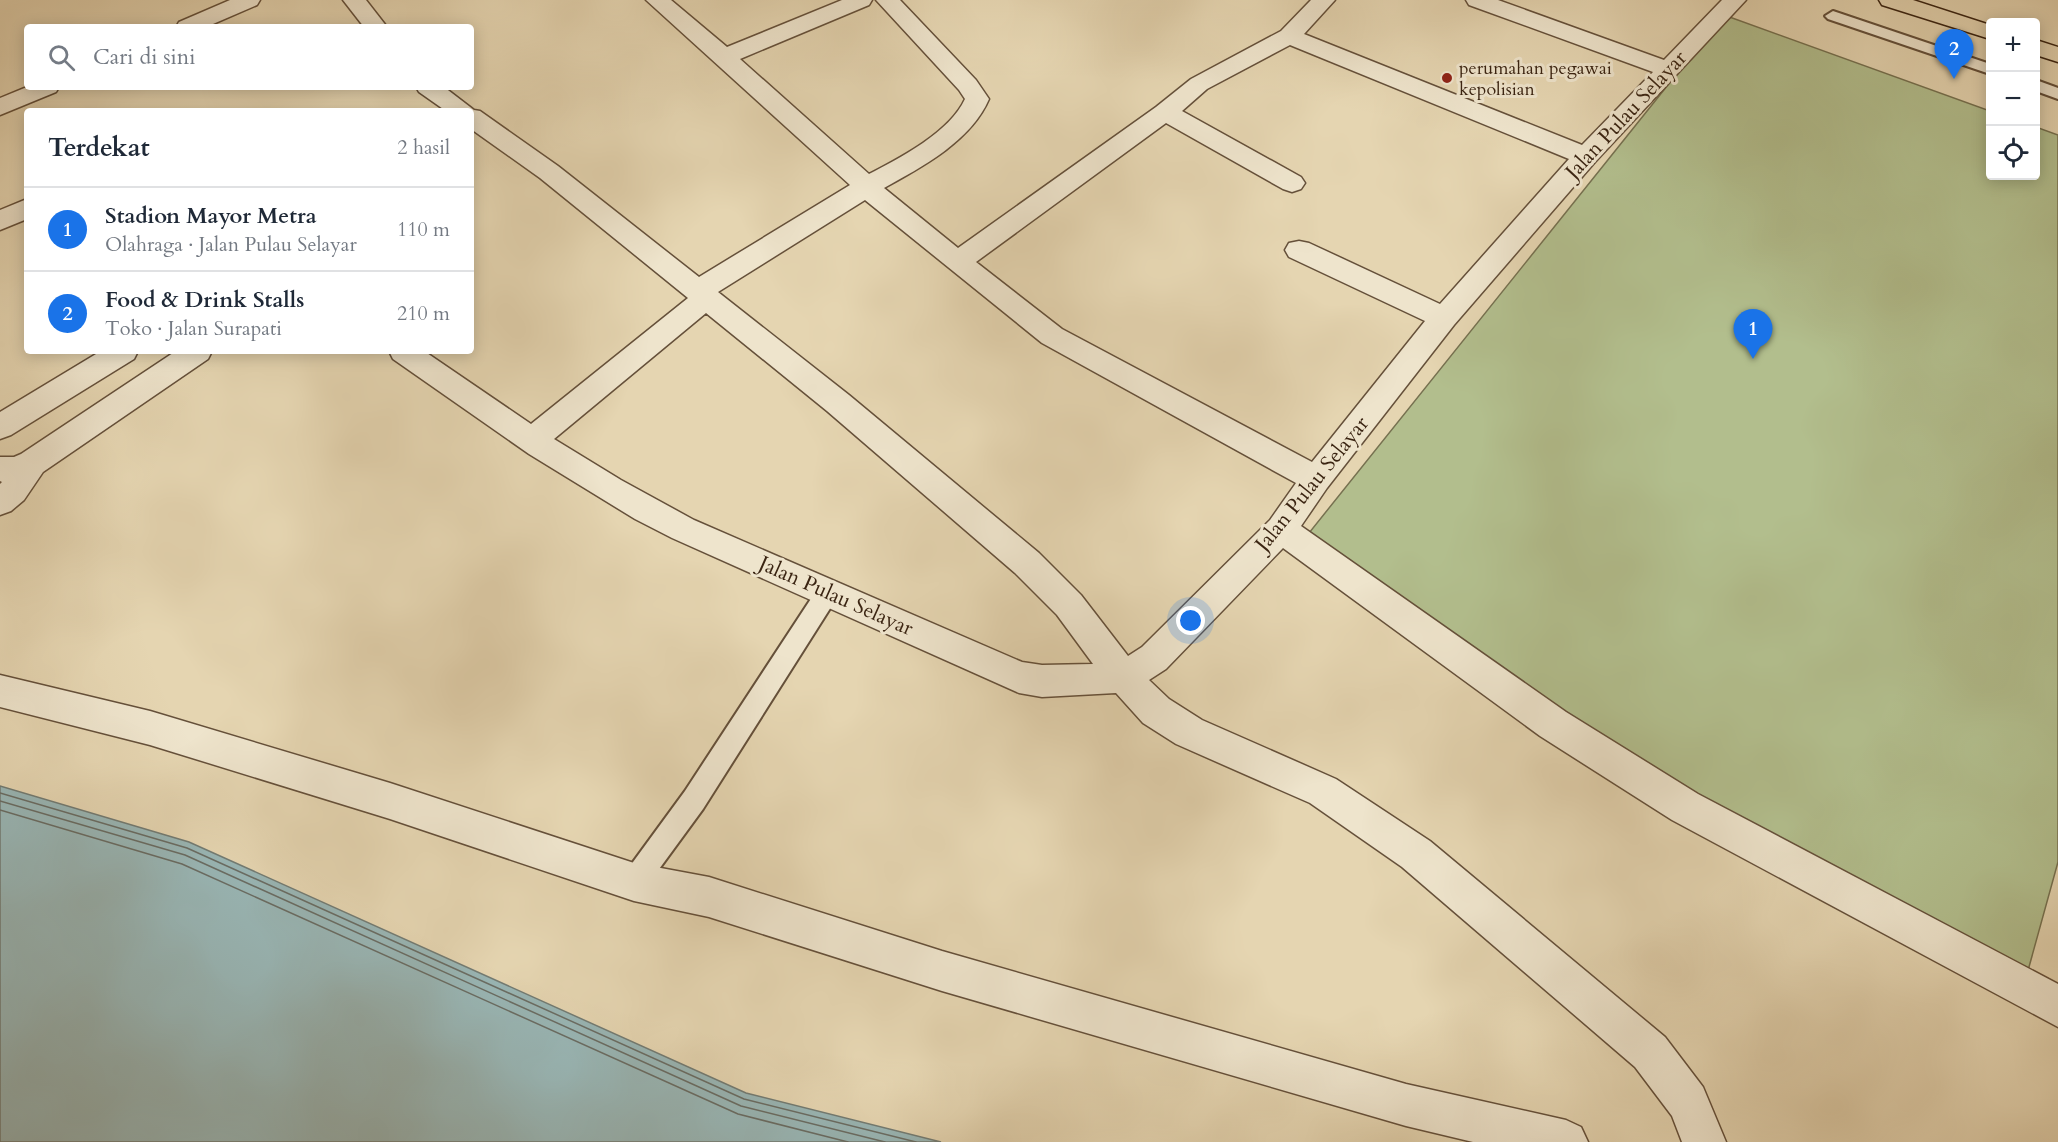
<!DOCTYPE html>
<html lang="id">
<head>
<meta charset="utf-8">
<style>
	body { margin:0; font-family:Cardo,serif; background:#f2f2f3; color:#1f2937 }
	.controls { position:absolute; right:18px; top:18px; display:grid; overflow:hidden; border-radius:6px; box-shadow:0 3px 15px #0003 }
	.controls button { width:54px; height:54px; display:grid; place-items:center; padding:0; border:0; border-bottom:2px solid #e0e1e3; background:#fff; color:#1f2937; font:30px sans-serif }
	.you { position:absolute; left:1191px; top:621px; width:21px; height:21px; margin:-15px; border:4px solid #fff; border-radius:50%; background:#1a73e8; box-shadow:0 0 0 9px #1a73e833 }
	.badge { display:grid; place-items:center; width:39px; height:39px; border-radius:50%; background:#1a73e8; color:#fff; font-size:20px; font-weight:700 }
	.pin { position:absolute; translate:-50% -50px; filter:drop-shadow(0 2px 3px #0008) }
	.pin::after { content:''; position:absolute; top:32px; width:21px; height:18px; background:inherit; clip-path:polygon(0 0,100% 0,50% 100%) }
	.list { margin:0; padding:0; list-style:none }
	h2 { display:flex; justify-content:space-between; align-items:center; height:78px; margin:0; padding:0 24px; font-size:26px }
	h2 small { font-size:20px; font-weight:400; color:#747a83 }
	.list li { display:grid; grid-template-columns:39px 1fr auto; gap:18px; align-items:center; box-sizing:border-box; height:84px; padding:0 24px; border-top:2px solid #e0e1e3 }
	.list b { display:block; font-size:22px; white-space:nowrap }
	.list p { margin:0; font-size:20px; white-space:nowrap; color:#747a83 }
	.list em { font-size:20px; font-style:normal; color:#747a83 }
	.icon { flex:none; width:33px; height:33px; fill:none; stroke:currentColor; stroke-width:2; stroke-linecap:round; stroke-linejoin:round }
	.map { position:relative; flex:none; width:2058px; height:1142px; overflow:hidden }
	.search { position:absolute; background:#fff; box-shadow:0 3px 15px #0003; left:24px; top:24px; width:450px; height:66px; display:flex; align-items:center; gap:15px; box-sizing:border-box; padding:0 21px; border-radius:6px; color:#747a83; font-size:22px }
	.panel { position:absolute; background:#fff; box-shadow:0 3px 15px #0003; left:24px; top:108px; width:450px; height:246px; border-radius:6px }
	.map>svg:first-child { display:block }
	.green { fill:#b2be8d; stroke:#767150; stroke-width:1.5 }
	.water { fill:#99b6b5; stroke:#737c74; stroke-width:1.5 }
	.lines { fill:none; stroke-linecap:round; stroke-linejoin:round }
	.shore { stroke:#6a6d64; stroke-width:1.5 }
	.lane-casing { stroke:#65503a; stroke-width:4 }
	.street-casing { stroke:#65503a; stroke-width:3 }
	.highway-casing { stroke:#3a2412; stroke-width:3 }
	.lane { fill:#eee4cc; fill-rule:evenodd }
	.street { fill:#eee4cc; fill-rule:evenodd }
	.highway { fill:#e5d5b1; fill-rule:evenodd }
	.poi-dot { fill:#8f2418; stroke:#eee4cc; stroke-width:2 }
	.labels { text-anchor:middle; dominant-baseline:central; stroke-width:6; stroke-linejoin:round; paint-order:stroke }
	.far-poi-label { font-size:18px; fill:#3a2412; stroke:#eee4cc; text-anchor:start }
	.street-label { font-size:21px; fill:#3a2412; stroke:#eee4cc }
</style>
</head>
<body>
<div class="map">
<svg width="2058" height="1142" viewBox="0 0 2058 1142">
	<rect width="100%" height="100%" fill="#e5d5b1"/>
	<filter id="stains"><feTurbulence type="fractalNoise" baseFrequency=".00333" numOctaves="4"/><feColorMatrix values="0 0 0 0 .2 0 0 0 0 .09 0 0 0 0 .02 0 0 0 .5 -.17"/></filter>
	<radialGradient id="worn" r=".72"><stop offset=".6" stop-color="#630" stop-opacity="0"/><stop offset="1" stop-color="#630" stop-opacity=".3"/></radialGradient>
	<path class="green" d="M1724,15l266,96v65h46v-49l22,8v727l-34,123 -391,-221 -332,-221z"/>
	<path class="water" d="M0,786l189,56 557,251 195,49h-941z"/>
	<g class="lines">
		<g class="shore">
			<path d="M0,793l187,55 557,251 172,43"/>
			<path d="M0,801l185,54 556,251 144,36"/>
			<path d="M0,810l182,54 556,250 110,28"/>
		</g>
		<defs>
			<g id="lane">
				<path d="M1833,11l157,53v10l-162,-55 -3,-3z"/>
				<path d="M2036,80l22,8v11l-22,-8z"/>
				<path d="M828,582l8,3 3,7 -3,7 -133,210 -60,82 -9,4 -9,-4 -4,-9 4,-9 60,-82 135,-206z"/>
			</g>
			<g id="street">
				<path d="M230,0h30l-3,5 -51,22h-30l3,-5z"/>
				<path d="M343,0h23l21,27h-23z"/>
				<path d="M646,0h25l56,47 115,-47h30l-3,5 -129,54 129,115c31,-16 81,-42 96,-75l-6,-9 -83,-90h24l76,80 13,19c-18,42 -67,68 -105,89l74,60 198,-141 35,-28 90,-48 30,-31h24l-31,34 278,111 71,-73 -184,-67 -3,-5h32l166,60 58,-60h24l-151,162 -141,163 -127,163 -26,38 265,186 132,82 360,190v43l-386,-207 -132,-84 -257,-188 -117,121 -17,11 20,19 33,21 134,59 94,62 235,196 38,50 23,55h-44l-10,-26 -37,-49 -233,-200 -92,-64 -134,-59 -33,-21 -27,-30 -74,4 -23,-4 -347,-155 -37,-19 -106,-65 -136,-95 -4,-8h35l107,73 157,-126 -148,-120 -69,-49v-18h-25l-27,-19 -3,-5h28l30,23 6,1 78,55 141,111 151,-92zM1290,45l279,114 -129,145 -131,-61 -10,-2 -10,2 -4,7 4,7 136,64 -113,141 -250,-133 -86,-67 190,-139 117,66 9,3 9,-3 4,-6 -4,-6 -119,-66 25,-22zM865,200l177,143 254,140 -26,37 -128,127 -14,9 -47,-61 -42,-42 -190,-158 -131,-103zM706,313l121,98 188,162 42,42 36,49 -51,1 -20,-3 -328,-142 -73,-40 -67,-41z"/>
				<path d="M27,87h32l-3,5 -56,23v-17z"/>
				<path d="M27,199v20l-27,11v-20z"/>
				<path d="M101,351h37l-4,8 -123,76 -11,4v-27z"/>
				<path d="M176,351h36l-4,8 -165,113 -19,28 -13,11 -11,4v-31l2,-2 -2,-1v-24h14l7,-3z"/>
				<path d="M0,675l150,36 240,72 244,80 75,14 233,74 464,133 160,36 15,7 7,15h-115l-67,-16 -464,-135 -233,-74 -75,-16 -244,-82 -240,-74 -150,-38z"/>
			</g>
			<g id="highway">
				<path d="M1879,0h34l77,25v14l-108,-34z"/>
				<path d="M2036,40l22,7v15l-22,-7z"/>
			</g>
		</defs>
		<use href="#lane" class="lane-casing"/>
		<use href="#street" class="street-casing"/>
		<use href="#highway" class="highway-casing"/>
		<use href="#lane" class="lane"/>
		<use href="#street" class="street"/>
		<use href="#highway" class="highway"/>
	</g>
	<circle class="poi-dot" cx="1447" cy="78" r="6"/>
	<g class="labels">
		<g class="far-poi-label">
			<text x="1459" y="68">perumahan pegawai<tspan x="1459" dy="21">kepolisian</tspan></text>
		</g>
		<g class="street-label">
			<text transform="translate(1626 115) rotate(-47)">Jalan Pulau Selayar</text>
			<text transform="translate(1312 484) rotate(-51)">Jalan Pulau Selayar</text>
			<text transform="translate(836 596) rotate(24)">Jalan Pulau Selayar</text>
		</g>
	</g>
	<rect width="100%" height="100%" filter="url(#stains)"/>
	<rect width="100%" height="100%" fill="url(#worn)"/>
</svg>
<div class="controls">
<button>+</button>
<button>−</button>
<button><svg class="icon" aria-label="locate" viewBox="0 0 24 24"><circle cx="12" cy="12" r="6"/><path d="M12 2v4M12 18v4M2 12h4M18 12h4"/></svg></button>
</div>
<div class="you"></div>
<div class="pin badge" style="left:1753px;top:359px">1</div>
<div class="pin badge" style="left:1954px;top:79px">2</div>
<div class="search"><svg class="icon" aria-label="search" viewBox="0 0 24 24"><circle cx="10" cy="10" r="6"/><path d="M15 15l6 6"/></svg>Cari di sini</div>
<section class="panel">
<h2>Terdekat<small>2 hasil</small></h2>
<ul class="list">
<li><span class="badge">1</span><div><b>Stadion Mayor Metra</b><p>Olahraga · Jalan Pulau Selayar</p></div><em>110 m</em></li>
<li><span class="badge">2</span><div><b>Food &amp; Drink Stalls</b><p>Toko · Jalan Surapati</p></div><em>210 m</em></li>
</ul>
</section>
</div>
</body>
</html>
